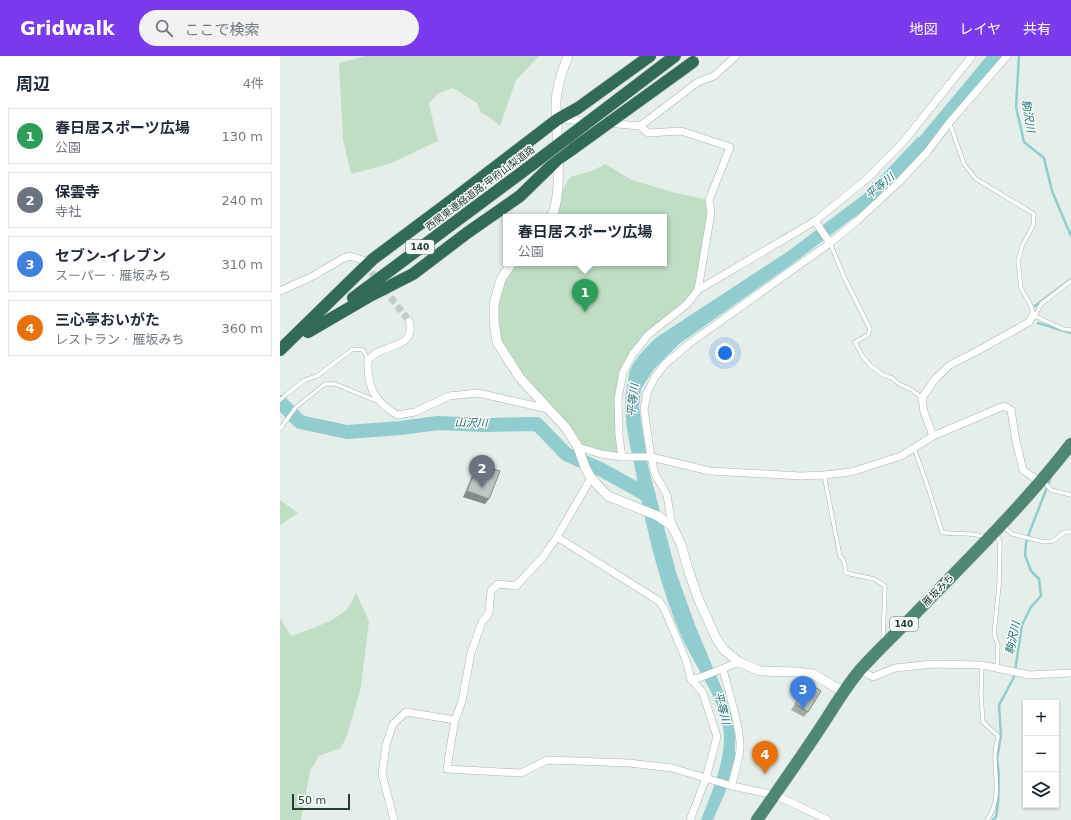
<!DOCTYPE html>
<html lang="ja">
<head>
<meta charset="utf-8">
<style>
	body { margin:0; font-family:"DejaVu Sans","Noto Sans JP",sans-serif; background:#f2f2f3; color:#1f2937 }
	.controls { position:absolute; right:12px; bottom:12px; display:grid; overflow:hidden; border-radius:0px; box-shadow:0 1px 3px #0004 }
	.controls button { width:36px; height:36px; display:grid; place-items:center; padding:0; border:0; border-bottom:1px solid #e0e1e3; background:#fff; color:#1f2937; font:20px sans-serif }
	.scale { position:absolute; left:12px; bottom:10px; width:58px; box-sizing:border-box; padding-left:4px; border:2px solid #253f36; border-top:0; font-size:11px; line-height:14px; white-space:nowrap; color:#253f36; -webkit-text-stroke:3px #f6faf8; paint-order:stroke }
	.you { position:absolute; left:445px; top:297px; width:14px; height:14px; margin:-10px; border:3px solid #fff; border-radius:50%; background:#1a73e8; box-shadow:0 0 0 6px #1a73e833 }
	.badge { display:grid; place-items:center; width:26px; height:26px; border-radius:50%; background:#7c3aed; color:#fff; font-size:13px; font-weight:700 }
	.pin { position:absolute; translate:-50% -33px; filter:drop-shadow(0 1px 2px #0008) }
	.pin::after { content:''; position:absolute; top:21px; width:14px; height:12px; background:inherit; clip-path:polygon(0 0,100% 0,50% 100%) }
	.popup { position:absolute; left:223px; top:158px; width:164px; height:52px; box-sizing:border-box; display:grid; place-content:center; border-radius:0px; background:#fff; filter:drop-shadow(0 1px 3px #0005); font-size:13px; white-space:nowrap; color:#747a83 }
	.popup b { font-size:15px; color:#1f2937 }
	.popup::after { content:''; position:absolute; left:50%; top:100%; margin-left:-8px; border:8px solid transparent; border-top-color:#fff }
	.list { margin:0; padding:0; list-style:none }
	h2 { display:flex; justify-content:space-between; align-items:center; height:52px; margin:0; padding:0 16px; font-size:17px }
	h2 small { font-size:13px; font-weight:400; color:#747a83 }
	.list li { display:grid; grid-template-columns:26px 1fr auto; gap:12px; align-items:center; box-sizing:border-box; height:56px; margin:0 8px 8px; padding:0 8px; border:1px solid #e0e1e3; border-radius:0px }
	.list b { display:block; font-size:15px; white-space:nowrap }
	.list p { margin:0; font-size:13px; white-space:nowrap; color:#747a83 }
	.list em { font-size:13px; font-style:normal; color:#747a83 }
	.icon { flex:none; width:22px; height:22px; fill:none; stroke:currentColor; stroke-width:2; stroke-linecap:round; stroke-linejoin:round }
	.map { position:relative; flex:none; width:791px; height:764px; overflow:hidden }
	header { display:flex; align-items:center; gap:24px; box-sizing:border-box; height:56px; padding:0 20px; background:#7c3aed; color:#fff }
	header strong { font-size:19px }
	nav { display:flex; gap:22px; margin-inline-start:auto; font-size:14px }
	.search { width:280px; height:36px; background:#f2f2f3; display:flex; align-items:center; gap:10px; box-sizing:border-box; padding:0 14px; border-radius:22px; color:#747a83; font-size:15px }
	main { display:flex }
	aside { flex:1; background:#fff }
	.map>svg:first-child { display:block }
	.green { fill:#c0dec5 }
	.water { fill:#91cccf }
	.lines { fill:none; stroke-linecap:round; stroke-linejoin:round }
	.stream { stroke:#91cccf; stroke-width:2.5 }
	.river { stroke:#91cccf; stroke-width:14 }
	.minor-tunnel { stroke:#bfcbc6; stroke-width:7; stroke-dasharray:7 3.5; stroke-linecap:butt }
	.service-casing { stroke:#a8b6b0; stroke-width:4.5 }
	.minor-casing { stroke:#a8b6b0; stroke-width:8 }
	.tertiary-casing { stroke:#a8b6b0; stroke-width:10 }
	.trunk-casing { stroke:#c2c9c7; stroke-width:13 }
	.motorway-casing { stroke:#c2c9c7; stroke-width:13 }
	.service { stroke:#fff; stroke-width:3.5 }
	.minor { stroke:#fff; stroke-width:7 }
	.tertiary { stroke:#fff; stroke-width:9 }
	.trunk { stroke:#508674; stroke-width:12 }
	.motorway { stroke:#326a59; stroke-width:12 }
	.service-bridge-casing { stroke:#a8b6b0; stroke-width:4.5; stroke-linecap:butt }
	.motorway-bridge-casing { stroke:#c2c9c7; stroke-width:13; stroke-linecap:butt }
	.service-bridge { stroke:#fff; stroke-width:3.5 }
	.motorway-bridge { stroke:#326a59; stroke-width:12 }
	.wall { fill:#a1ada7 }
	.shaded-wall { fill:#838d88 }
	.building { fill:#bbc9c2; stroke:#838d88 }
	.labels { text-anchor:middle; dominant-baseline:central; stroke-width:3; stroke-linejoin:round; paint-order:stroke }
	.shield { fill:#f6faf8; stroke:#647770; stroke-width:1 }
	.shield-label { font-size:9px; font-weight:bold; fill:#253f36 }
	.street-label { font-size:10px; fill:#253f36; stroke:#f6faf8 }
	.water-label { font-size:11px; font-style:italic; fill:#227379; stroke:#f6faf8 }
</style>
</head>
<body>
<header>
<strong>Gridwalk</strong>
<div class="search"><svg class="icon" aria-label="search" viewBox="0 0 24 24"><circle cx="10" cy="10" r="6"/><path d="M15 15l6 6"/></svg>ここで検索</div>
<nav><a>地図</a><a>レイヤ</a><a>共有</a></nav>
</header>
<main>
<aside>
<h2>周辺<small>4件</small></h2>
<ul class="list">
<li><span class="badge" style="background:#2e9e5b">1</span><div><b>春日居スポーツ広場</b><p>公園</p></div><em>130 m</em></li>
<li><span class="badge" style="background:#6b7280">2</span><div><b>保雲寺</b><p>寺社</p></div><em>240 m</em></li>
<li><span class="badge" style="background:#3f7fe0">3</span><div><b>セブン-イレブン</b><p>スーパー · 雁坂みち</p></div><em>310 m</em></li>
<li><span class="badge" style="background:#e8710a">4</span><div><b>三心亭おいがた</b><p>レストラン · 雁坂みち</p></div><em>360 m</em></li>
</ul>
</aside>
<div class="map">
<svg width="791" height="764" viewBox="0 0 791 764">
	<rect width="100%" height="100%" fill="#e6eeea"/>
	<g class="green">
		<path d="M86,0h173l-23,24 -16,46 -12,-10 -7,-3 -4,-10 -24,-15 -16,6 -8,10 9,37 -49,23 -38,10 -8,-35 -4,-76z"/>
		<path d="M325,108l27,16 40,12 37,8 -11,90 -50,45 -25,37 -5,27 4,58 -44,-10 -72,-89 -12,-37v-17l18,-41h152v-46h-113l7,-19 12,-21 22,-6z"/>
		<path d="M0,444l18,13 -18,12z"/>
		<path d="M76,537l13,28 -8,66 -14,48 -6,13 -22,8 -9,15 -9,49h-21v-202l11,18c19,-7 38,-12 54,-25 5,-4 8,-13 11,-18z"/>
	</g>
	<path class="water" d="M638,81l19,1 -64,65 -82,62 -112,79 -25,25 -13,20 -2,18 9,59 28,106 19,53 35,83 5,27v22l-10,36 -12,27h-12c9,-23 23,-56 23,-81 1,-36 -31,-74 -45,-108 -21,-52 -34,-107 -44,-163 -6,-28 -14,-57 -7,-86 0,-4 1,-9 2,-12 6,-13 17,-24 27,-33l130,-85 77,-58z"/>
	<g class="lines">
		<g class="stream">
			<path d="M739,0l-3,51 8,35 20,16 8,33 19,45"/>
			<path d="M755,250l36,-27"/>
			<path d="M758,267l33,10"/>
			<path d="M713,764l3,-3 2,-14 1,-28 -2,-17 4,-22 -2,-31 15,-28 8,-52 9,-18 10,-11 -2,-17 -8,-8 -6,-16 1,-12 4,-12 21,-54"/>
		</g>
		<g class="river">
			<path d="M637,95l79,-95"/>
			<path d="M0,346l20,20 47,10 54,-4 37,-5 48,2 51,-1 29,30 36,16 47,26"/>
		</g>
		<path class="minor-tunnel" d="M85,208l44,57"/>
		<defs>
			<g id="service">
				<path d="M670,68l14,40 12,15 58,35 -1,12 -11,20 -4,15 3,27 10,18 2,9"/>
				<path d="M550,187l15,36 25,50 -2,6 -13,7 8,15 8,9 12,9 9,3 7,6 13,6 10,8"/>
				<path d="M753,259l3,-1 5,-10 30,-23"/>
				<path d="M753,259l30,14 8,1"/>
				<path d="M7,338l18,-14 12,-4 36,-27 10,1 5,10"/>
				<path d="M0,373l16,-22 29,-23h10l42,17"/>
				<path d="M634,392l14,39 14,45c14,4 32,-1 44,6"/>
				<path d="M544,419l16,81 4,5 2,12 28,6 11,7 -2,55"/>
				<path d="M763,426l2,1 6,7 20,5"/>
				<path d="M723,470l9,8 32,8 9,-1 12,-9h6"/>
				<path d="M716,478l4,8 -1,43 -5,49 4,11 -1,23"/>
				<path d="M702,609l-1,31 2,26 15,14c-1,8 -4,17 -3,25 1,19 5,43 -8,59"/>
			</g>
			<g id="minor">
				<path d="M281,63l79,7 8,7 33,-2 49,16 -21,53 2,13 -13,77 -11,14 -39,31 -15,19 -10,18 -5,27 1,37 3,21"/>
				<path d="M360,70l58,-44 16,-6 22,-20"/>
				<path d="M535,165l15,22"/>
				<path d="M418,234l117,-69 53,-43 36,-37 68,-85"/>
				<path d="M0,235l33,-15 29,-17 7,-3 14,4"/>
				<path d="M129,265c7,23 -16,24 -31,31 -3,2 -7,5 -10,8 -1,27 6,41 29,55l18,-3 34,-16 29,-3 70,16"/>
				<path d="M653,380l-9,-24 -2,-14 14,-20 14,-13 31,-16 48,-27 4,-7"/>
				<path d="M298,391l23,7 21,3h29l59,14 91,5 23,-1 27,-3 50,-16 32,-20 71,-30 7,4 5,31 7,29 17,12"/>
				<path d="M311,422l-34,59 -14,20 -27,29 -18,-2 -7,7 -2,22 -7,9 -11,31 -9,48 -7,19 -4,23 -4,26 74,4 26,-13 82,3 43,5 60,18 43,9 53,25"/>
				<path d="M392,470l-5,-31 -12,-21 -4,-17 -7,-48 3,-16 8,-16 10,-13 25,-21 140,-100 27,-22 43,-40 27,-29 22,-29 58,-67"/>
				<path d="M277,481l102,64 5,7 22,52 5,19 12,14 14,44 -11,41 -16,42"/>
				<path d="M443,613c5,22 18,58 17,80 -1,12 -6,24 -8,37"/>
				<path d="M580,614l13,7 22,-9 38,-4 49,1 47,10 42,-2"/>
				<path d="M411,623l8,-1 40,-16"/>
				<path d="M114,764l-12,-46 4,-29 7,-21 13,-12 49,8"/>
			</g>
			<g id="tertiary">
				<path d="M271,161c13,-21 5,-86 5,-113 0,-16 6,-33 12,-48"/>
				<path d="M232,207l-11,16 -7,25v17l3,21 23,36 46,50 12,19 7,20 6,11 17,18 50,20 14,10 9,18 7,25 10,29 18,40 8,12 15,12 21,9 37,1 16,2 24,14 5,5"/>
			</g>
			<path id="trunk" d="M477,764c21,-30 42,-60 62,-90 14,-21 25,-41 41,-60 17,-19 35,-36 53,-54 54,-56 111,-111 158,-172"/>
			<g id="motorway">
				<path d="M73,242l180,-134"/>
				<path d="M28,276l60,-35 45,-23 54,-41 53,-37 38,-37 16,-11"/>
				<path d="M0,294l93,-91 87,-65 98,-75 20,-11 72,-52"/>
			</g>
		</defs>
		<use href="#service" class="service-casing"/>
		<use href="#minor" class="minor-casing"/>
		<use href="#tertiary" class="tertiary-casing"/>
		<use href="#trunk" class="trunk-casing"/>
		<use href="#motorway" class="motorway-casing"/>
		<use href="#service" class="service"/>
		<use href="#minor" class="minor"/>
		<use href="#tertiary" class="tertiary"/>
		<use href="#trunk" class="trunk"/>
		<use href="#motorway" class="motorway"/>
		<defs>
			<path id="service-bridge" d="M0,344l7,-6"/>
			<g id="motorway-bridge">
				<path d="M294,92l119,-86"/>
				<path d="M253,108l142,-108"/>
			</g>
		</defs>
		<use href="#service-bridge" class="service-bridge-casing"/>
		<use href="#motorway-bridge" class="motorway-bridge-casing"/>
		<use href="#service-bridge" class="service-bridge"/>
		<use href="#motorway-bridge" class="motorway-bridge"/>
	</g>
	<g class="wall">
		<path d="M198,408l7,40 -22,-7 11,-27z"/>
		<path d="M525,633l3,23 -4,5 -13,-7z"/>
	</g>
	<path class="shaded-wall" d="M187,435l22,8 -4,5 -22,-7z"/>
	<g class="building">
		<path d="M198,408l22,7 -11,28 -22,-8z"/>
		<path d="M529,627l12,8 -13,21 -13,-8z"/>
	</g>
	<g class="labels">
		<g class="shield">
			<rect x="126" y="184" width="28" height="14" rx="3"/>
			<rect x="610" y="561" width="28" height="14" rx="3"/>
		</g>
		<g class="shield-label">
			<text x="140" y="191">140</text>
			<text x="624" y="568">140</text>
		</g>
		<g class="street-label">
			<text transform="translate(200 132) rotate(-37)">西関東連絡道路;甲府山梨道路</text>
			<text transform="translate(658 534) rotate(-46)">雁坂みち</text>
		</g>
		<g class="water-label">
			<text transform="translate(748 60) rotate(81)">駒沢川</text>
			<text transform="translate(600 130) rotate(-40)">平等川</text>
			<text transform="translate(353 344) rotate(-84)">平等川</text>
			<text transform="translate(191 367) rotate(1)">山沢川</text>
			<text transform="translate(733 582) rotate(-78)">駒沢川</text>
			<text transform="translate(442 652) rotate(76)">平等川</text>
		</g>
	</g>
</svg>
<div class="controls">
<button>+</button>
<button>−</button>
<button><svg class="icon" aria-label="layers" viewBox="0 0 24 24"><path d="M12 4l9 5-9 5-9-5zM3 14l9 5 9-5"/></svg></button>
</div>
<div class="scale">50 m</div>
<div class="you"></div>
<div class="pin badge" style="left:305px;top:256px;background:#2e9e5b">1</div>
<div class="popup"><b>春日居スポーツ広場</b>公園</div>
<div class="pin badge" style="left:202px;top:432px;background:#6b7280">2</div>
<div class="pin badge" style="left:523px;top:653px;background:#3f7fe0">3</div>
<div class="pin badge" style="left:485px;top:718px;background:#e8710a">4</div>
</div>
</main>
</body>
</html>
